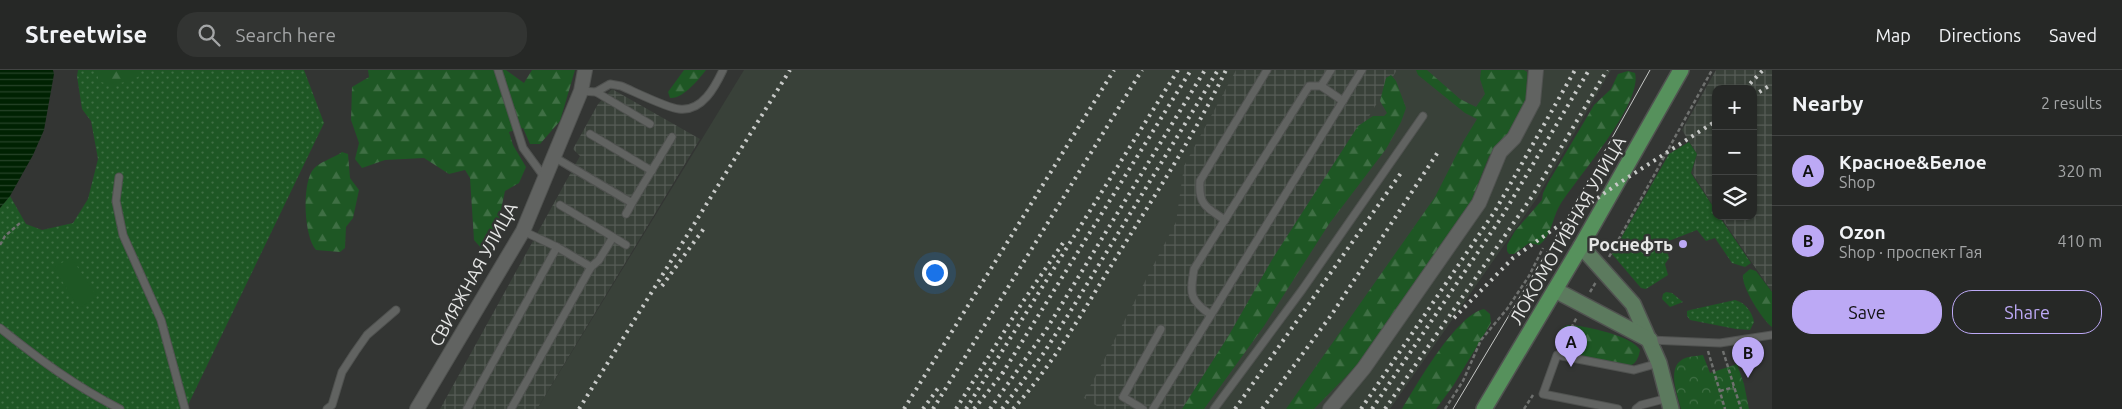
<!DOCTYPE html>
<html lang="en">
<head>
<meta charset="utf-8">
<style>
	body { margin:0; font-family:Ubuntu,sans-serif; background:#323432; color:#f1f3f6 }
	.controls { position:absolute; right:15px; top:15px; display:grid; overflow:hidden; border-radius:10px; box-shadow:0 1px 4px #0004 }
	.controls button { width:45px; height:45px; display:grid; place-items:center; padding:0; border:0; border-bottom:1px solid #424443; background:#262826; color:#f1f3f6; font:25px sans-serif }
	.you { position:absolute; left:934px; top:202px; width:18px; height:18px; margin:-12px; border:4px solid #fff; border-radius:50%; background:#1a73e8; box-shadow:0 0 0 8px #1a73e833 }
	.badge { display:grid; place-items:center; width:32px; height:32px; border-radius:50%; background:#bca9f5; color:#111; font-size:16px; font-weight:700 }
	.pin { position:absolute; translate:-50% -41px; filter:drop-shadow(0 1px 2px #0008) }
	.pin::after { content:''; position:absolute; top:26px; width:18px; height:15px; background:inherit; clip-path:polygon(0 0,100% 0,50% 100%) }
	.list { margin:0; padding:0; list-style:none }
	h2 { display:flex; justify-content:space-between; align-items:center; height:65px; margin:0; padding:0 20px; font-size:21px }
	h2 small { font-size:16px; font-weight:400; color:#a4a6a7 }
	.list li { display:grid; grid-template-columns:32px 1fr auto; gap:15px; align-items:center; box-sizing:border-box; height:70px; padding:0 20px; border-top:1px solid #424443 }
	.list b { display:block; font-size:19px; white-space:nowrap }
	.list p { margin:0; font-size:16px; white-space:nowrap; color:#a4a6a7 }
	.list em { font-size:16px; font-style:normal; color:#a4a6a7 }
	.actions { display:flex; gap:10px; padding:15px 20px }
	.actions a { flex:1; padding:11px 0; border:1px solid #bca9f5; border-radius:20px; text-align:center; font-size:18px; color:#bca9f5 }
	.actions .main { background:#bca9f5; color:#111 }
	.icon { flex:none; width:28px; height:28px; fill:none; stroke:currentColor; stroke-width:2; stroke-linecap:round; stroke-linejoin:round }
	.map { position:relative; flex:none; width:1772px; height:339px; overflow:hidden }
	header { display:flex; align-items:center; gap:30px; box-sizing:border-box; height:70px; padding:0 25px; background:#262826; border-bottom:1px solid #424443 }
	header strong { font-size:24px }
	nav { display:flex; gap:28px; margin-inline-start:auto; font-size:18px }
	.search { width:350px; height:45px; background:#323432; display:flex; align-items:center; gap:12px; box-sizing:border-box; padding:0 18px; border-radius:20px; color:#a4a6a7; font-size:19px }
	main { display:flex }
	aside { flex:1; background:#262826 }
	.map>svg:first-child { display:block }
	.built { fill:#394139 }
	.industrial { fill:url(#industrial-grid) }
	.grass { fill:url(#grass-dots) }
	.forest { fill:url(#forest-firs) }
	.park { fill:url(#park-crowns) }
	.pitch { fill:#1e5724 }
	.water { fill:url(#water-rules) }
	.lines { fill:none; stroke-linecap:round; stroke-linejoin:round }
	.lane-casing { stroke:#505250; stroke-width:9 }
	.street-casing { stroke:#505250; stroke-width:16 }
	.secondary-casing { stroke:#505250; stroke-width:18 }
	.primary-casing { stroke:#505250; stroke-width:18 }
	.path { stroke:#6f716f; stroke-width:2.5; stroke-dasharray:4 2.5; stroke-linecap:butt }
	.lane { stroke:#616361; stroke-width:7 }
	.street { stroke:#616361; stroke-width:14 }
	.secondary { stroke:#5c7a5e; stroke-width:15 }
	.primary { stroke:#56915c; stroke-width:15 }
	.tram { stroke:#c7c9c7; stroke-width:1 }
	.rail { stroke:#c7c9c7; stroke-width:4; stroke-dasharray:2.5 5; stroke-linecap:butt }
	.poi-dot { fill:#bca9f5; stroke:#333533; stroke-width:2 }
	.labels { text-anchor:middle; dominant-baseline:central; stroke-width:5; stroke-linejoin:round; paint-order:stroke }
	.street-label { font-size:18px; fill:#e6e7e6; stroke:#333533 }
	.poi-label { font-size:18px; font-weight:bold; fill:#e6e7e6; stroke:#333533; text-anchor:end }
</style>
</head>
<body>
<header>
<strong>Streetwise</strong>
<div class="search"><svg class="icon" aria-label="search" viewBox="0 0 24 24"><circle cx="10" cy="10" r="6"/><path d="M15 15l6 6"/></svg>Search here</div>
<nav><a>Map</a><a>Directions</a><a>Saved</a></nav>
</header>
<main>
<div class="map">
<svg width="1772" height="339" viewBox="0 0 1772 339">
	<defs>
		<pattern id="industrial-grid" width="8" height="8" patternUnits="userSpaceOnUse" patternTransform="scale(1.25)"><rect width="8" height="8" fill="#394139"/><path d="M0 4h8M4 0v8" fill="none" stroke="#565c56"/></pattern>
		<pattern id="grass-dots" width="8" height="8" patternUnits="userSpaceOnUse" patternTransform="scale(1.25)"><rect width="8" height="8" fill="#1e5724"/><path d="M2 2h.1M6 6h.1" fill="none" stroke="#3f6f44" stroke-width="1.8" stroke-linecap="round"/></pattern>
		<pattern id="forest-firs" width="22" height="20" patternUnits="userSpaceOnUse" patternTransform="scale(1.25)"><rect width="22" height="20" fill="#1e5724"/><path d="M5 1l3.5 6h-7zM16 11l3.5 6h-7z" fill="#3f6f44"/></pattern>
		<pattern id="park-crowns" width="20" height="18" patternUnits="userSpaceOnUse" patternTransform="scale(1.25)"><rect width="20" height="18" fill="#1e5724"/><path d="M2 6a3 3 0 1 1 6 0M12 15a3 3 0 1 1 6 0" fill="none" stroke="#3f6f44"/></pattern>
		<pattern id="water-rules" width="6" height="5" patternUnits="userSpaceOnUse" patternTransform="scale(1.25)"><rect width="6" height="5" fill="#002202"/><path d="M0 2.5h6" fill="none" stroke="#254227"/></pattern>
	</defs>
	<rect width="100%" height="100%" fill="#333533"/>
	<path class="built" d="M744,0h867l-74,128 -147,211h-853z"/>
	<g class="industrial">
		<path d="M1236,0h161l-205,339h-90l-18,-11 92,-176 8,-56z"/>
		<path d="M1716,0h56v222l-52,-76h33v-127h-37v121l-24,-37 5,-19 -15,-24z"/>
		<path d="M612,19l88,50 -163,270h-97l140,-253 -7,-7 25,-45z"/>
	</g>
	<g class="grass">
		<path d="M78,0h226l20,53 -138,286h-186v-201l10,-12 16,28 16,6 31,-7 15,-24 10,-40 -7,-38 -9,-12 -5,-33z"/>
		<path d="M1689,72l8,12 -6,19 25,38v5h3l32,47 -6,4 -13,-4 -17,-25 -9,3 -9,-11 -31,12 3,8 -2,1 2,7 -4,6 3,11 -22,14 -5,-1 -29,-34 57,-100z"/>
		<path d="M1666,222l6,1 11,9 -13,5 -8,-8 1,-5z"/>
		<path d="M1735,230c11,3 17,12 19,22l-4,8 -14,-1 -46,-9 -3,-4v-5l3,-1z"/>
	</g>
	<g class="forest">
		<path d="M98,0h39l1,7c-14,5 -27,12 -40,3z"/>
		<path d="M368,0h138l18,13 8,-13h43l-15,51 -20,23h-10l-7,-16 -14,4 4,13 13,22 -7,16 -14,8 -6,28 -7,15 -2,13 -8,2 -8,-9 -4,-62 -5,-8 -16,4 -25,-16 -39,2 -23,8 -7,-9 4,-16 -8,-23 1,-33 17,-10z"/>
		<path d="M684,0h22c-7,9 -23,29 -36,28l-2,-6z"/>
		<path d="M1416,0h11l33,29 16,8 9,-13 -5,-15 1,-9h43l3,2 -1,29 -16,31 -21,24 -19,48 -108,156 -48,49h-28l149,-212 28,-55 14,-23 -12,-6 -47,-38z"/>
		<path d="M1628,1l7,2c8,30 -58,105 -75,132 -8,13 -8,31 -21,40l-10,-2 -15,11h-5l-2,-3v-6l8,-14 27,-31 1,-7 5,-10 46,-78 17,-16 7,-15z"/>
		<path d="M1391,5l5,6 10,27 -5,14 -15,27 -57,75 -65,102 -60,83h-22l47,-74 44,-77 85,-132 15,-10h11l3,-3 -7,-12 6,-23z"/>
		<path d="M342,82l6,2 2,24 9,12 -6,28 -7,9 -1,21 -5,4 -24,-2c-12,-14 -14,-63 -4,-79 6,-9 22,-13 30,-19z"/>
		<path d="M1750,199l6,2 16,21v35c-10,-7 -31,-41 -29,-52z"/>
		<path d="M1484,239l6,5 1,9 -38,63 -17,23h-34c15,-25 54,-94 82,-100z"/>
		<path d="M1568,255c15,0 65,11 72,25 -1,7 -4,14 -11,16l-66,-13c-9,-10 -9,-23 5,-28z"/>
	</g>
	<path class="park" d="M1703,285l7,18 27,-9 7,20 5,25h-68c-3,-13 -15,-41 2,-50 6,-3 14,-3 20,-4z"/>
	<path class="pitch" d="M71,187l26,40 -18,11 -25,-40z"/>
	<path class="water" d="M0,0h53l1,4 -10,56 -11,25 -23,41 -10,12z"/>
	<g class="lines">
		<defs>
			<g id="lane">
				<path d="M498,0l25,78 22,30"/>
				<path d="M1321,16l10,-16"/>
				<path d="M581,21l15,1 54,32"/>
				<path d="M596,22l14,-8 11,2c12,5 46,22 58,23 23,3 36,-22 44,-39"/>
				<path d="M590,64l62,37"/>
				<path d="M554,87l78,46 40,-66"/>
				<path d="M119,107l-3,24 7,34 38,85 24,89"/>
				<path d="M560,135l53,32 -14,23 -8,7"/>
				<path d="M626,144l6,-11"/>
				<path d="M1225,150c-18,-12 -27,-15 -25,-39l67,-111"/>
				<path d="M613,167l13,8"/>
				<path d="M1211,245c-22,-15 -21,-21 -17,-46l115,-183h12l22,15"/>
				<path d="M0,258c40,32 75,58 120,81"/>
				<path d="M1650,270l70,3 52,-8"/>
				<path d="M327,339l5,-4 10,-33 13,-20 12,-17 29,-25"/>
				<path d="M467,339l90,-162 -34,-16"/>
				<path d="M511,339l80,-142 -34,-20"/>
				<path d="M1143,339l-20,-12 38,-68"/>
				<path d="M1153,339l209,-339"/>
				<path d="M1214,339l88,-119 121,-174"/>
				<path d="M1618,339l-75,-15 14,-39 77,15 25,-7"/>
				<path d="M1636,339l5,-4 27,-7"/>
			</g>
			<g id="street">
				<path d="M417,339l106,-178 58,-140 4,-21"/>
				<path d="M1330,339l34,-41 115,-165 21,-51 14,-14 19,-36 3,-32"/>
			</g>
			<g id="secondary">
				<path d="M1581,176l52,58 26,59 12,46"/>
				<path d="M1555,220l95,50"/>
			</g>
			<path id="primary" d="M1484,339l97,-163 100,-176"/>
		</defs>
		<use href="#lane" class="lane-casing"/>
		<use href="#street" class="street-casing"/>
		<use href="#secondary" class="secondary-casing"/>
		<use href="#primary" class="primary-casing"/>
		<g class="path">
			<path d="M0,175l5,-9 15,-13"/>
			<path d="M1609,187l103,-187"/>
			<path d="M1590,222l6,-10"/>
			<path d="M1562,275l15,-28"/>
			<path d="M1708,281l17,58"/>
			<path d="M1723,281l18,58"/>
			<path d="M1720,321l14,-4"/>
			<path d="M1445,339l18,-28 18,-41 26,-31 22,-33 14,-28"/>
			<path d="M1524,339l9,-14"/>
		</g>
		<use href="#lane" class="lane"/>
		<use href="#street" class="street"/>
		<use href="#secondary" class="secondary"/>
		<use href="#primary" class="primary"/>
		<path class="tram" d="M1453,339l113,-189 84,-150"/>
		<g class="rail">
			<path d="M1745,19l18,-19"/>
			<path d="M1753,26l19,-12"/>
			<path d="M662,216l43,-59"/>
			<path d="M1454,248l59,-60 103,-73 100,-64"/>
			<path d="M1002,304l189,-304"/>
			<path d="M579,339l211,-339"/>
			<path d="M904,339l210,-339"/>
			<path d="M923,339l16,-22"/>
			<path d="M933,339l209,-339"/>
			<path d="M956,339l66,-106 43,-63"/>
			<path d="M966,339l212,-339"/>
			<path d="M974,339l32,-40"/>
			<path d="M990,339l56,-79 159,-260"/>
			<path d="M1002,339l41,-55 27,-42 148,-242"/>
			<path d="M1013,339c40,-44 70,-98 101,-148 39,-63 80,-125 112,-191"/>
			<path d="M1235,339l168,-239"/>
			<path d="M1262,339l70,-95 106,-162"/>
			<path d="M1361,339l134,-198 80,-141"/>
			<path d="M1372,339l129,-191 88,-148"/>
			<path d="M1385,339l148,-214 74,-125"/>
		</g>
	</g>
	<circle class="poi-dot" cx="1683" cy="174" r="5"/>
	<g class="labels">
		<g class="street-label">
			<text transform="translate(1567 160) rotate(-60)">ЛОКОМОТИВНАЯ УЛИЦА</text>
			<text transform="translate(473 204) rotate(-61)">СВИЯЖНАЯ УЛИЦА</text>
		</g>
		<g class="poi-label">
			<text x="1673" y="174">Роснефть</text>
		</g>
	</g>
</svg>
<div class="controls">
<button>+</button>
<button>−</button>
<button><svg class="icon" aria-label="layers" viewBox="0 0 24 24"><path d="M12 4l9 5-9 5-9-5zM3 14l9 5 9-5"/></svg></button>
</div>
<div class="you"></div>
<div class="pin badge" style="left:1571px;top:297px">A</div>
<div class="pin badge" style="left:1748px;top:308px">B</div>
</div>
<aside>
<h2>Nearby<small>2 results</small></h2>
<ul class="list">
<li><span class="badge">A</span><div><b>Красное&amp;Белое</b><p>Shop</p></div><em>320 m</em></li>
<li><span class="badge">B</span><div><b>Ozon</b><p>Shop · проспект Гая</p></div><em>410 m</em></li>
</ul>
<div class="actions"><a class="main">Save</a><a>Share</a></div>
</aside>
</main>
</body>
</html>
